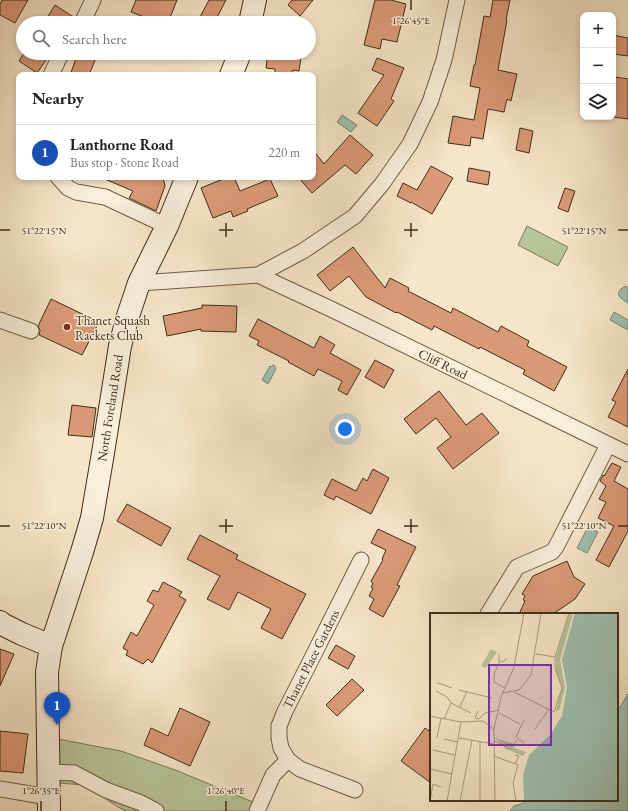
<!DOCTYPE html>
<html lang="en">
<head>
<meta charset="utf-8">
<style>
	body { margin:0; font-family:"EB Garamond",serif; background:#f2f2f2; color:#222 }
	.controls { position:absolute; right:12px; top:12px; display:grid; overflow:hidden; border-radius:8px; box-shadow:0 2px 6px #0003 }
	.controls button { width:36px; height:36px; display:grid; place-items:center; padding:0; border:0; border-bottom:1px solid #e0e0e0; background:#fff; color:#222; font:20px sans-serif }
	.you { position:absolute; left:345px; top:429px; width:14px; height:14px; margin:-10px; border:3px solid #fff; border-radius:50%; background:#1a73e8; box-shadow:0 0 0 6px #1a73e833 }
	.badge { display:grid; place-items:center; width:26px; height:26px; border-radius:50%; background:#8f2418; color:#fff; font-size:13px; font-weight:700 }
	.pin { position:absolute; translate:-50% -33px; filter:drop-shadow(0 1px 2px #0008) }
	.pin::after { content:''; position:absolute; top:21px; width:14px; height:12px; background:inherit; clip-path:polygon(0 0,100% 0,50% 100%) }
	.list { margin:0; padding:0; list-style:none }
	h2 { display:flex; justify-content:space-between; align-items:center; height:52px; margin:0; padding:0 16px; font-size:17px }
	h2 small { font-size:13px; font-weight:400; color:#767676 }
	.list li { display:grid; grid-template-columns:26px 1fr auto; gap:12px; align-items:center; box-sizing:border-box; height:56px; padding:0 16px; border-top:1px solid #e0e0e0 }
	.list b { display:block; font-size:15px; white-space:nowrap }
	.list p { margin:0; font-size:13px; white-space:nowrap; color:#767676 }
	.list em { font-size:13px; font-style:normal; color:#767676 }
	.icon { flex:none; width:22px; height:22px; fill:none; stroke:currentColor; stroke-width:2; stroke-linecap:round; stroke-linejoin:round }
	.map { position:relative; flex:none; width:628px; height:811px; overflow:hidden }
	.search { position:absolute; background:#fff; box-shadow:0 2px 6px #0003; left:16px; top:16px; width:300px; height:44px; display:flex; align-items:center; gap:10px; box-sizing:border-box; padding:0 14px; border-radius:22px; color:#767676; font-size:15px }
	.panel { position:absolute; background:#fff; box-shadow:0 2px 6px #0003; left:16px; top:72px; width:300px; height:108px; border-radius:8px }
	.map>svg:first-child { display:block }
	.green { fill:#b7c69a; stroke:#7d7a5a }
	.water { fill:#9ec0b0; stroke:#7a8574 }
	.building { fill:#db9a77; stroke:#432d1a }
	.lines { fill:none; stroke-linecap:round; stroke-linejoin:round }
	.street-casing { stroke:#705b46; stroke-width:17 }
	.secondary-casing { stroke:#432d1a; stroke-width:24 }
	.street { stroke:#f9efdb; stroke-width:15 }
	.secondary { stroke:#f9efdb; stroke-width:22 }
	.ticks { fill:none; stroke:#432d1a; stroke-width:1.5 }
	.poi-dot { fill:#8f2418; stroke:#f9efdb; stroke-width:1.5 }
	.labels { text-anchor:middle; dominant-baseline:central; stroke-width:3; stroke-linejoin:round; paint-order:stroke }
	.poi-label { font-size:13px; fill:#432d1a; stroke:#f9efdb; text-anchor:start }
	.street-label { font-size:13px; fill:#432d1a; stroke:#f9efdb }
	.inset-road { fill:none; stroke:#ae9c82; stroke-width:1 }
	.view { fill:#7b2cbf; fill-opacity:0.15; stroke:#7b2cbf; stroke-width:2 }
	.inset-edge { fill:none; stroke:#432d1a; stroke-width:2 }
	.ticks-label { font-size:10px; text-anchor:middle; fill:#432d1a; stroke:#f9efdb; stroke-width:3; stroke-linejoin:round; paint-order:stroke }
</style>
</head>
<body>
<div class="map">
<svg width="628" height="811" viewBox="0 0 628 811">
	<rect width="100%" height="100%" fill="#f6e6c8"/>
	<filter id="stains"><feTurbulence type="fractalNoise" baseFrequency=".005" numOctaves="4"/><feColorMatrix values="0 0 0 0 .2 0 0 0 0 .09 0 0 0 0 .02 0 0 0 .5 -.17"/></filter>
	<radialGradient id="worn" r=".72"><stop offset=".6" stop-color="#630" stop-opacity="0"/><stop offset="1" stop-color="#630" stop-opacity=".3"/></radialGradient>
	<g class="green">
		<path d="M527,226l41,21 -10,19 -40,-21z"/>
		<path d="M58,739l63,12 57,20 82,34 -4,6h-130l-8,-4 -33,-22 -27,-2z"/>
	</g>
	<g class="water">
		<path d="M342,115l15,10 -6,7 -14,-10z"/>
		<path d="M626,286l2,2v15c-9,-5 -15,-11 -2,-17z"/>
		<path d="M614,312l14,8v10l-18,-10z"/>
		<path d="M273,365l2,1v2l1,1 -8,15 -6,-4 8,-14 1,1z"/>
		<path d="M588,527l10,5 -11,21 -10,-5z"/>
		<path d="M628,694v117h-118l4,-5 10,-3 3,-3h90v-88z"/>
	</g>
	<g class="building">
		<path d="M2,0h26l-13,23 -15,-8v-11z"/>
		<path d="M136,0h41l-9,23h-21l2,-4 -18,-7z"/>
		<path d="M209,0h17l-12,23h-8l-7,-4z"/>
		<path d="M292,0h21l-13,16 -12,-11z"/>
		<path d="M375,0h16l15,4 -9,38 -15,-3 -2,10 -16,-4z"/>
		<path d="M493,0h17l-4,20h1l-9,50 19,4 -6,27 -4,-2 -3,13 -16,-3 -5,30 -12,-2 -1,9 -22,-3 5,-27 21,4 6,-32 -10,-2 4,-21h1l9,-49 6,1z"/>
		<path d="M55,5l20,13 -2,5h-29z"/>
		<path d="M613,35l15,3v18l-15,-2z"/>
		<path d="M24,53h27l-14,20 -18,-12z"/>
		<path d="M78,53h20l-9,22h-19z"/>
		<path d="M268,53l33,5 -2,13 -6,-1 -1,5h-17v-6l-9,-1z"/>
		<path d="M377,58l27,10 -13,31 3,2 -17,25 -19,-13 26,-38 -12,-5z"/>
		<path d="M615,77l13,2v40l-15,-2v-24z"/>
		<path d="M520,128l13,3 -4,22 -13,-3z"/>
		<path d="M350,135l23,20 -17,19 -11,-9 -33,28 -14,-16h15v-27l11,14z"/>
		<path d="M431,166l22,12 -21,36 -21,-12v1l-14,-7 6,-13 14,7z"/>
		<path d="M469,168l21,4 -2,13 -21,-4z"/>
		<path d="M100,177h63l2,9 -9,25 -27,-13 4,-7z"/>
		<path d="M228,177h6l6,14 30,-12 8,17 -31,13 1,2 -15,6 -2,-6 -18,7 -12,-30z"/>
		<path d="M565,188l10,3 -7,21 -10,-4z"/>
		<path d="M353,247l32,41 5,-10 19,10 -1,3 43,22 2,-5 45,24 3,-6 28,15 -2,5 40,21 -13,24 -31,-17 2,-4 -45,-23 -1,2 -45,-23 -2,4 -35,-18 -1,1 -30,-16 -17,-21 -19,15 -13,-16z"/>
		<path d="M51,299l48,23 -17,33 -43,-20 1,-5 -2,-4z"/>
		<path d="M202,305l35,1 -1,26 -35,-1v-2l-34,7 -4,-20 39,-8z"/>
		<path d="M258,319l56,29 6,-12 15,9 -5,8 31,17 -14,25 -9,-5 4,-9 -24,-12 -4,7 -26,-14 1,-1 -32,-16 2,-4 -10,-5z"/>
		<path d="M375,360l19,10 -10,18 -19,-11z"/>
		<path d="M628,369v58l-20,-10 8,-15 -4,-2z"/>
		<path d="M439,391l27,34 16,-12 17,20 -46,36 -16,-21 14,-11 -15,-19 -20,16 -12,-15z"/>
		<path d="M72,405l24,3 -4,29 -24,-2z"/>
		<path d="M612,463l9,4 -7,14 14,8v42l-19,36 -13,-7 18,-34 -16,-8 8,-16 -7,-3 7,-13 -6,-5 3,-6 1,1z"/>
		<path d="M373,469l16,9 -18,36 -35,-18 -2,4 -10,-5 8,-16 24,12 7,-13 4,3z"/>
		<path d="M127,504l44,24 -10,18 -44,-25z"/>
		<path d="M378,529l38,18 -19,38 3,1 -17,31 -14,-8 5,-10 -5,-3 4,-8 -2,-1 2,-3 -2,-3 12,-21 -1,-1 4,-9 -15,-7z"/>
		<path d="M200,535l38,20 -2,4 70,35 -24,45 -21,-11 10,-19 -33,-17 -9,18 -22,-11 13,-23 -33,-17z"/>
		<path d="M567,561l7,16 11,7 -10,15 -22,15h-34l6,-13 -2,-1 2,-4 -3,-2 11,-18z"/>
		<path d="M163,582l19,10 -3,4 7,4 -34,63 -4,-4 -5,5 -17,-9 2,-4 -5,-3 8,-16 6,4 17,-31 -7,-4 6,-11 5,2z"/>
		<path d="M336,645l19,11 -7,13 -20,-11z"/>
		<path d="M0,649l14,5 -14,32z"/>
		<path d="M352,679l12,11 -27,26 -11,-11z"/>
		<path d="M180,708l30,14 -20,44 -46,-21 7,-17 17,8z"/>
		<path d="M425,728l6,4v51l-30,-22z"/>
		<path d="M0,731l28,3 -5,39 -23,-2z"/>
	</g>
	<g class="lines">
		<defs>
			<g id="street">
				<path d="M82,23l11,-23"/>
				<path d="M51,75l8,-17 3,-5"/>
				<path d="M58,177l10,11 8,4 29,5 62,29"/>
				<path d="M258,275l75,35 295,144"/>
				<path d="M139,283l119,-8 45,-24 52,-35 27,-32 28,-40 20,-42 14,-42 13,-60"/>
				<path d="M0,320l31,11"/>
				<path d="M488,614l29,-47 35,-15 4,-5 52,-102"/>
				<path d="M48,772l26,1 32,17 35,13 15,8"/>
				<path d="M0,789l48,8"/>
				<path d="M355,790l-55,-21 -12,-9 -7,-12 -2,-10v-12l6,-15 23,-45 53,-106"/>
				<path d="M257,811l16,-36 15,-15"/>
			</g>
			<g id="secondary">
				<path d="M250,23l5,-23"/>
				<path d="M231,75l9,-22"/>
				<path d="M0,622l2,2 20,10 29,12"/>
				<path d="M49,811l-2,-139 4,-26 31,-94 10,-34 11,-65 17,-107 7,-27 12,-36 28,-57 20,-49"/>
			</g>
		</defs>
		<use href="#street" class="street-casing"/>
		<use href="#secondary" class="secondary-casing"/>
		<use href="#street" class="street"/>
		<use href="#secondary" class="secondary"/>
	</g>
	<path class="ticks" d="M411,0v10M226,223v14M411,223v14M0,230h10M219,230h14M404,230h14M618,230h10M226,519v14M411,519v14M0,526h10M219,526h14M404,526h14M618,526h10M41,801v10M226,801v10"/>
	<circle class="poi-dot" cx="67" cy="327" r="4"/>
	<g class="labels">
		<g class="poi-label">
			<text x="75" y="320">Thanet Squash<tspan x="75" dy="15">Rackets Club</tspan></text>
		</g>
		<g class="street-label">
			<text transform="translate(443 364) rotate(26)">Cliff Road</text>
			<text transform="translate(110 408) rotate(-81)">North Foreland Road</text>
			<text transform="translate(311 659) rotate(-63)">Thanet Place Gardens</text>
		</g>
	</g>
	<g transform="translate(430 613)">
		<rect width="188" height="188" fill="#f6e6c8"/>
		<path d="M139,0h4l-13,47 5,28 -6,23h-3l6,-25 -6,-15v-14zM61,36l6,3 -11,16 -5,-2zM65,125l20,6 -1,4 12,4 -3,4 -17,-7z" fill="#b7c69a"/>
		<path d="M145,0h43v188h-94l-1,-26 6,-20 21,-20 12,-19 5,-29 -5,-27z" fill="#9ec0b0"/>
		<path class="inset-road" d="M69,40v8l4,1 4,-4M106,41l19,3M70,48l-6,13v8l11,6M8,70l14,5M29,77l33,8M6,78l11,6 4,6 -7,16M84,79l40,20 8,-24 -7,-20v-11l14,-44M73,80l16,-3 12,-15 10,-62M21,90l20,10M30,94l7,-16M48,98l-3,7 4,1 6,-6 14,-3M69,100l21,11M0,103l31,6 22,-1 11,8M105,116l14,-20M7,125l4,-20M29,125l35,6M14,126l14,3M64,128l16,8 7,-9M94,130l-8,-6 8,-17M3,137l22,5M64,143l24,9 -5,18 3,18M85,151l4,-8 -4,-1M0,156l22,5M3,184l-2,-2 2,-11 8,3M17,188l14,-79M29,188h36M30,188l12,-61M50,188v-60M65,188l-1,-72 7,-32 13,-30 10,-54"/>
		<path class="view" d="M59,52h62v80h-62z"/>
		<rect width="188" height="188" class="inset-edge"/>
	</g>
	<g class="ticks-label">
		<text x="411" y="24">1°26'45"E</text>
		<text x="44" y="234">51°22'15"N</text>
		<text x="584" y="234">51°22'15"N</text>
		<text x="44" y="529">51°22'10"N</text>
		<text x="584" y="529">51°22'10"N</text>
		<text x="41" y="794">1°26'35"E</text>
		<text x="226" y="794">1°26'40"E</text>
	</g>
	<rect width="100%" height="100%" filter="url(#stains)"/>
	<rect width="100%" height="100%" fill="url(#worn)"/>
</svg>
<div class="controls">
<button>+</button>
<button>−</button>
<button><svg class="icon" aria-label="layers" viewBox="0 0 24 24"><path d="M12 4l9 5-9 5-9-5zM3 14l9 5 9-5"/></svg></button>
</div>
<div class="you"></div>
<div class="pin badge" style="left:57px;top:725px;background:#1a4fb4">1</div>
<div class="search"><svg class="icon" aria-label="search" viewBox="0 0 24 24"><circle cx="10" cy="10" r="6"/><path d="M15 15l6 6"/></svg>Search here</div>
<section class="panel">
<h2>Nearby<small></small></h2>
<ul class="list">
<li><span class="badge" style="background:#1a4fb4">1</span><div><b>Lanthorne Road</b><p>Bus stop · Stone Road</p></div><em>220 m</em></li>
</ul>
</section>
</div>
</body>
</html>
